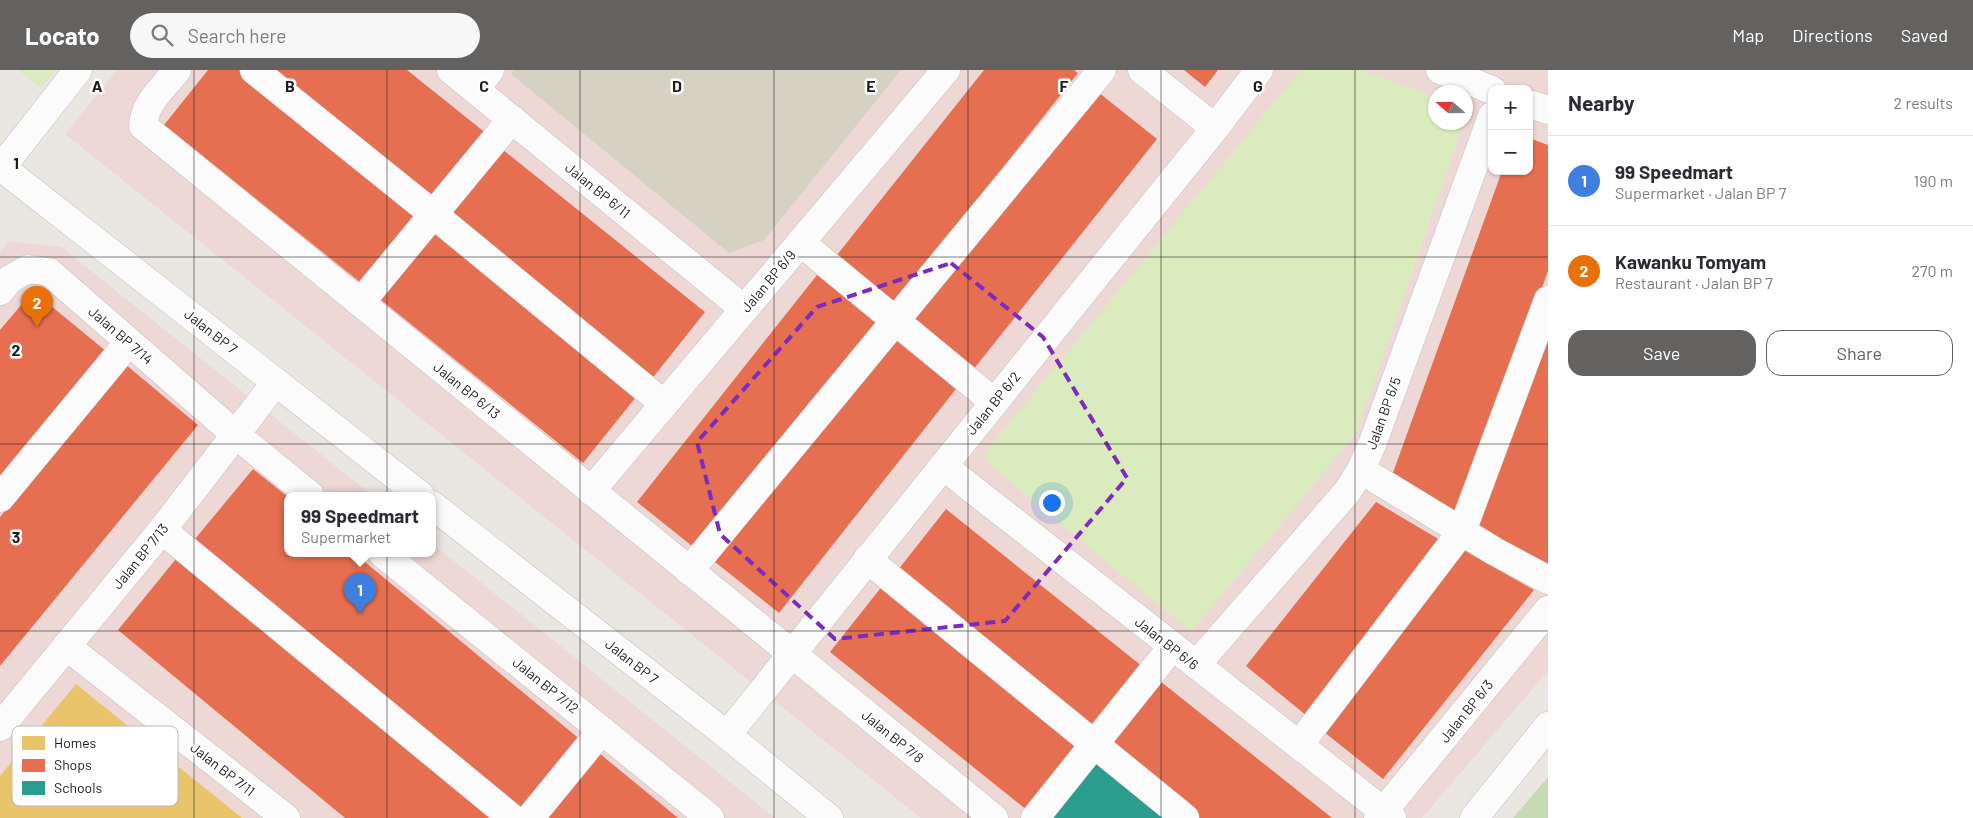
<!DOCTYPE html>
<html lang="en">
<head>
<meta charset="utf-8">
<style>
	body { margin:0; font-family:Barlow,sans-serif; background:#f7f7f7; color:#2b2b33 }
	.controls { position:absolute; right:15px; top:15px; display:grid; overflow:hidden; border-radius:10px; box-shadow:0 1px 4px #0004 }
	.controls button { width:45px; height:45px; display:grid; place-items:center; padding:0; border:0; border-bottom:1px solid #e1e1e2; background:#fff; color:#2b2b33; font:25px sans-serif }
	.compass { position:absolute; left:1428px; top:15px; width:45px; height:45px; border-radius:50%; background:#fff; box-shadow:0 1px 4px #0004; rotate:290deg }
	.you { position:absolute; left:1051px; top:432px; width:18px; height:18px; margin:-12px; border:4px solid #fff; border-radius:50%; background:#1a73e8; box-shadow:0 0 0 8px #1a73e833 }
	.badge { display:grid; place-items:center; width:32px; height:32px; border-radius:50%; background:#636261; color:#fff; font-size:16px; font-weight:700 }
	.pin { position:absolute; translate:-50% -41px; filter:drop-shadow(0 1px 2px #0008) }
	.pin::after { content:''; position:absolute; top:26px; width:18px; height:15px; background:inherit; clip-path:polygon(0 0,100% 0,50% 100%) }
	.popup { position:absolute; left:284px; top:422px; width:152px; height:65px; box-sizing:border-box; display:grid; place-content:center; border-radius:10px; background:#fff; filter:drop-shadow(0 1px 4px #0005); font-size:16px; white-space:nowrap; color:#7c7c81 }
	.popup b { font-size:19px; color:#2b2b33 }
	.popup::after { content:''; position:absolute; left:50%; top:100%; margin-left:-10px; border:10px solid transparent; border-top-color:#fff }
	.list { margin:0; padding:0; list-style:none }
	h2 { display:flex; justify-content:space-between; align-items:center; height:65px; margin:0; padding:0 20px; font-size:21px }
	h2 small { font-size:16px; font-weight:400; color:#7c7c81 }
	.list li { display:grid; grid-template-columns:32px 1fr auto; gap:15px; align-items:center; box-sizing:border-box; height:90px; padding:0 20px; border-top:1px solid #e1e1e2 }
	.list b { display:block; font-size:19px; white-space:nowrap }
	.list p { margin:0; font-size:16px; white-space:nowrap; color:#7c7c81 }
	.list em { font-size:16px; font-style:normal; color:#7c7c81 }
	.actions { display:flex; gap:10px; padding:15px 20px }
	.actions a { flex:1; padding:11px 0; border:1px solid #636261; border-radius:15px; text-align:center; font-size:18px; color:#636261 }
	.actions .main { background:#636261; color:#fff }
	.icon { flex:none; width:28px; height:28px; fill:none; stroke:currentColor; stroke-width:2; stroke-linecap:round; stroke-linejoin:round }
	.map { position:relative; flex:none; width:1548px; height:748px; overflow:hidden }
	header { display:flex; align-items:center; gap:30px; box-sizing:border-box; height:70px; padding:0 25px; background:#636261; color:#fff }
	header strong { font-size:24px }
	nav { display:flex; gap:28px; margin-inline-start:auto; font-size:18px }
	.search { width:350px; height:45px; background:#f7f7f7; display:flex; align-items:center; gap:12px; box-sizing:border-box; padding:0 18px; border-radius:28px; color:#7c7c81; font-size:19px }
	main { display:flex }
	aside { flex:1; background:#fff }
	.map>svg:first-child { display:block }
	.commercial { fill:#eed8d6; fill-rule:evenodd }
	.construction { fill:#d5d2c3 }
	.grass { fill:#daebbd }
	.forest { fill:#c6dbb4 }
	.homes { fill:#e9c46a }
	.shops { fill:#e76f51 }
	.schools { fill:#2a9d8f }
	.lines { fill:none; stroke-linecap:round; stroke-linejoin:round }
	.minor-casing { stroke:#c2c1bf; stroke-width:29 }
	.minor { stroke:#fcfbfb; stroke-width:28 }
	.marked { fill:none; stroke:#7b2cbf; stroke-width:4; stroke-dasharray:10 6; stroke-linejoin:round }
	.grid { fill:none; stroke:#1b1b1b; stroke-width:1; stroke-opacity:0.55 }
	.labels { text-anchor:middle; dominant-baseline:central; stroke-width:5; stroke-linejoin:round; paint-order:stroke }
	.street-label { font-size:14px; fill:#1b1b1b; stroke:#fff }
	.key { fill:#fff; stroke:#bbb; stroke-width:1 }
	.key-label { font-size:14px; fill:#1b1b1b }
	.grid-label { font-size:16px; text-anchor:middle; font-weight:bold; fill:#1b1b1b; stroke:#fff; stroke-width:5; stroke-linejoin:round; paint-order:stroke }
</style>
</head>
<body>
<header>
<strong>Locato</strong>
<div class="search"><svg class="icon" aria-label="search" viewBox="0 0 24 24"><circle cx="10" cy="10" r="6"/><path d="M15 15l6 6"/></svg>Search here</div>
<nav><a>Map</a><a>Directions</a><a>Saved</a></nav>
</header>
<main>
<div class="map">
<svg width="1548" height="748" viewBox="0 0 1548 748">
	<rect width="100%" height="100%" fill="#eae7e2"/>
	<g class="commercial">
		<path d="M117,0h1431v601l-126,147h-501l-856,-684zM1492,19h37v82h-37zM1436,22h30v30h-30z"/>
		<path d="M9,171l52,6 311,248h-84v58h144l1,-9 342,274h-775v-566z"/>
	</g>
	<path class="construction" d="M514,0h387l-137,170 -35,13 -218,-179z"/>
	<g class="grass">
		<path d="M18,0h38l-15,18z"/>
		<path d="M1301,0h60l74,27 1,25 28,1 -108,311 -165,198 -210,-175z"/>
	</g>
	<path class="forest" d="M1548,707v41h-35z"/>
	<path class="homes" d="M76,614l166,134h-242v-42z"/>
	<g class="shops">
		<path d="M208,0h35l181,145 -58,72 -202,-162z"/>
		<path d="M262,0h145l80,64 -56,71z"/>
		<path d="M984,0h90l4,3 -186,234 -59,-47z"/>
		<path d="M1184,0h34l-13,17z"/>
		<path d="M1093,18l64,51 -184,231 -64,-51z"/>
		<path d="M1529,68l19,7v126l-90,249 -68,-39 112,-310h27z"/>
		<path d="M502,79l203,163 -54,68 -203,-163z"/>
		<path d="M438,159l202,163 -57,71 -202,-163z"/>
		<path d="M817,205l60,48 -180,227 -60,-48z"/>
		<path d="M33,221l74,61 -107,131v-153z"/>
		<path d="M1548,259v237l-1,2 -70,-43z"/>
		<path d="M893,268l63,51 -177,224 -64,-51z"/>
		<path d="M125,294l73,61 -198,241v-149z"/>
		<path d="M253,399l35,28v56h66l228,188 -63,76 -329,-272z"/>
		<path d="M1376,432l69,41 -138,173 -61,-50z"/>
		<path d="M946,439l197,158 -52,66 -197,-158z"/>
		<path d="M1462,479l72,41 -151,189 -64,-51z"/>
		<path d="M180,484l319,264h-154l-227,-188z"/>
		<path d="M883,515l198,160 -53,66 -198,-159z"/>
		<path d="M1160,611l172,137h-138l-87,-70z"/>
		<path d="M599,683l79,65h-133z"/>
	</g>
	<path class="schools" d="M1099,688l74,60h-123z"/>
	<g class="lines">
		<defs>
			<g id="minor">
				<path d="M177,0c-13,17 -33,33 -34,56l851,692"/>
				<path d="M254,0l179,144 231,190"/>
				<path d="M451,0l293,239"/>
				<path d="M1142,0l73,58"/>
				<path d="M1440,0l52,20"/>
				<path d="M475,19l15,-19"/>
				<path d="M1529,34l19,6"/>
				<path d="M1,97l419,328"/>
				<path d="M0,99l78,-99"/>
				<path d="M800,172l194,160"/>
				<path d="M0,221l10,-12 18,-10 21,3 187,163 74,60"/>
				<path d="M360,233l152,-184"/>
				<path d="M943,396l449,352"/>
				<path d="M1361,400l133,81 54,29"/>
				<path d="M591,421l355,-421"/>
				<path d="M0,428l129,-156"/>
				<path d="M432,435l295,230 102,83"/>
				<path d="M162,460l350,288"/>
				<path d="M382,483l328,265"/>
				<path d="M867,489l318,259"/>
				<path d="M689,501l413,-501"/>
				<path d="M66,576l220,172"/>
				<path d="M1196,595l151,-173 14,-22 12,-28 119,-326"/>
				<path d="M0,657l162,-197 114,-148"/>
				<path d="M727,665l488,-607 44,-58"/>
				<path d="M1299,675l163,-214 86,-231"/>
				<path d="M530,748l72,-88"/>
				<path d="M1035,748l137,-171"/>
				<path d="M1378,748l170,-208"/>
				<path d="M1474,748l74,-92"/>
			</g>
		</defs>
		<use href="#minor" class="minor-casing"/>
		<use href="#minor" class="minor"/>
	</g>
	<path class="marked" d="M951,193l92,74 84,141 -122,143 -170,18 -115,-105 -23,-92 120,-135z"/>
	<path class="grid" d="M194,0v748M387,0v748M580,0v748M774,0v748M968,0v748M1161,0v748M1355,0v748M0,187h1548M0,374h1548M0,561h1548"/>
	<g class="labels">
		<g class="street-label">
			<text transform="translate(598 120) rotate(39)">Jalan BP 6/11</text>
			<text transform="translate(768 211) rotate(-50)">Jalan BP 6/9</text>
			<text transform="translate(211 261) rotate(38)">Jalan BP 7</text>
			<text transform="translate(121 265) rotate(41)">Jalan BP 7/14</text>
			<text transform="translate(467 320) rotate(39)">Jalan BP 6/13</text>
			<text transform="translate(993 333) rotate(-51)">Jalan BP 6/2</text>
			<text transform="translate(1383 343) rotate(-70)">Jalan BP 6/5</text>
			<text transform="translate(140 486) rotate(-51)">Jalan BP 7/13</text>
			<text transform="translate(1167 573) rotate(38)">Jalan BP 6/6</text>
			<text transform="translate(632 591) rotate(38)">Jalan BP 7</text>
			<text transform="translate(546 615) rotate(39)">Jalan BP 7/12</text>
			<text transform="translate(1466 641) rotate(-51)">Jalan BP 6/3</text>
			<text transform="translate(893 666) rotate(39)">Jalan BP 7/8</text>
			<text transform="translate(223 699) rotate(38)">Jalan BP 7/11</text>
		</g>
	</g>
	<rect x="12" y="656" width="166" height="80" rx="8" class="key"/>
	<rect x="22" y="666" width="23" height="14" fill="#e9c46a"/>
	<rect x="22" y="689" width="23" height="13" fill="#e76f51"/>
	<rect x="22" y="711" width="23" height="14" fill="#2a9d8f"/>
	<g class="key-label">
		<text x="54" y="678">Homes</text>
		<text x="54" y="700">Shops</text>
		<text x="54" y="723">Schools</text>
	</g>
	<g class="grid-label">
		<text x="97" y="22">A</text>
		<text x="290" y="22">B</text>
		<text x="484" y="22">C</text>
		<text x="677" y="22">D</text>
		<text x="871" y="22">E</text>
		<text x="1064" y="22">F</text>
		<text x="1258" y="22">G</text>
		<text x="16" y="99">1</text>
		<text x="16" y="286">2</text>
		<text x="16" y="473">3</text>
	</g>
</svg>
<div class="controls">
<button>+</button>
<button>−</button>
</div>
<svg class="compass" viewBox="-18 -18 36 36"><path d="M0-13l5 13h-10z" fill="#e53935"/><path d="M0 13l5-13h-10z" fill="#7c7c81"/></svg>
<div class="you"></div>
<div class="pin badge" style="left:360px;top:544px;background:#3f7fe0">1</div>
<div class="popup"><b>99 Speedmart</b>Supermarket</div>
<div class="pin badge" style="left:37px;top:257px;background:#e8710a">2</div>
</div>
<aside>
<h2>Nearby<small>2 results</small></h2>
<ul class="list">
<li><span class="badge" style="background:#3f7fe0">1</span><div><b>99 Speedmart</b><p>Supermarket · Jalan BP 7</p></div><em>190 m</em></li>
<li><span class="badge" style="background:#e8710a">2</span><div><b>Kawanku Tomyam</b><p>Restaurant · Jalan BP 7</p></div><em>270 m</em></li>
</ul>
<div class="actions"><a class="main">Save</a><a>Share</a></div>
</aside>
</main>
</body>
</html>
